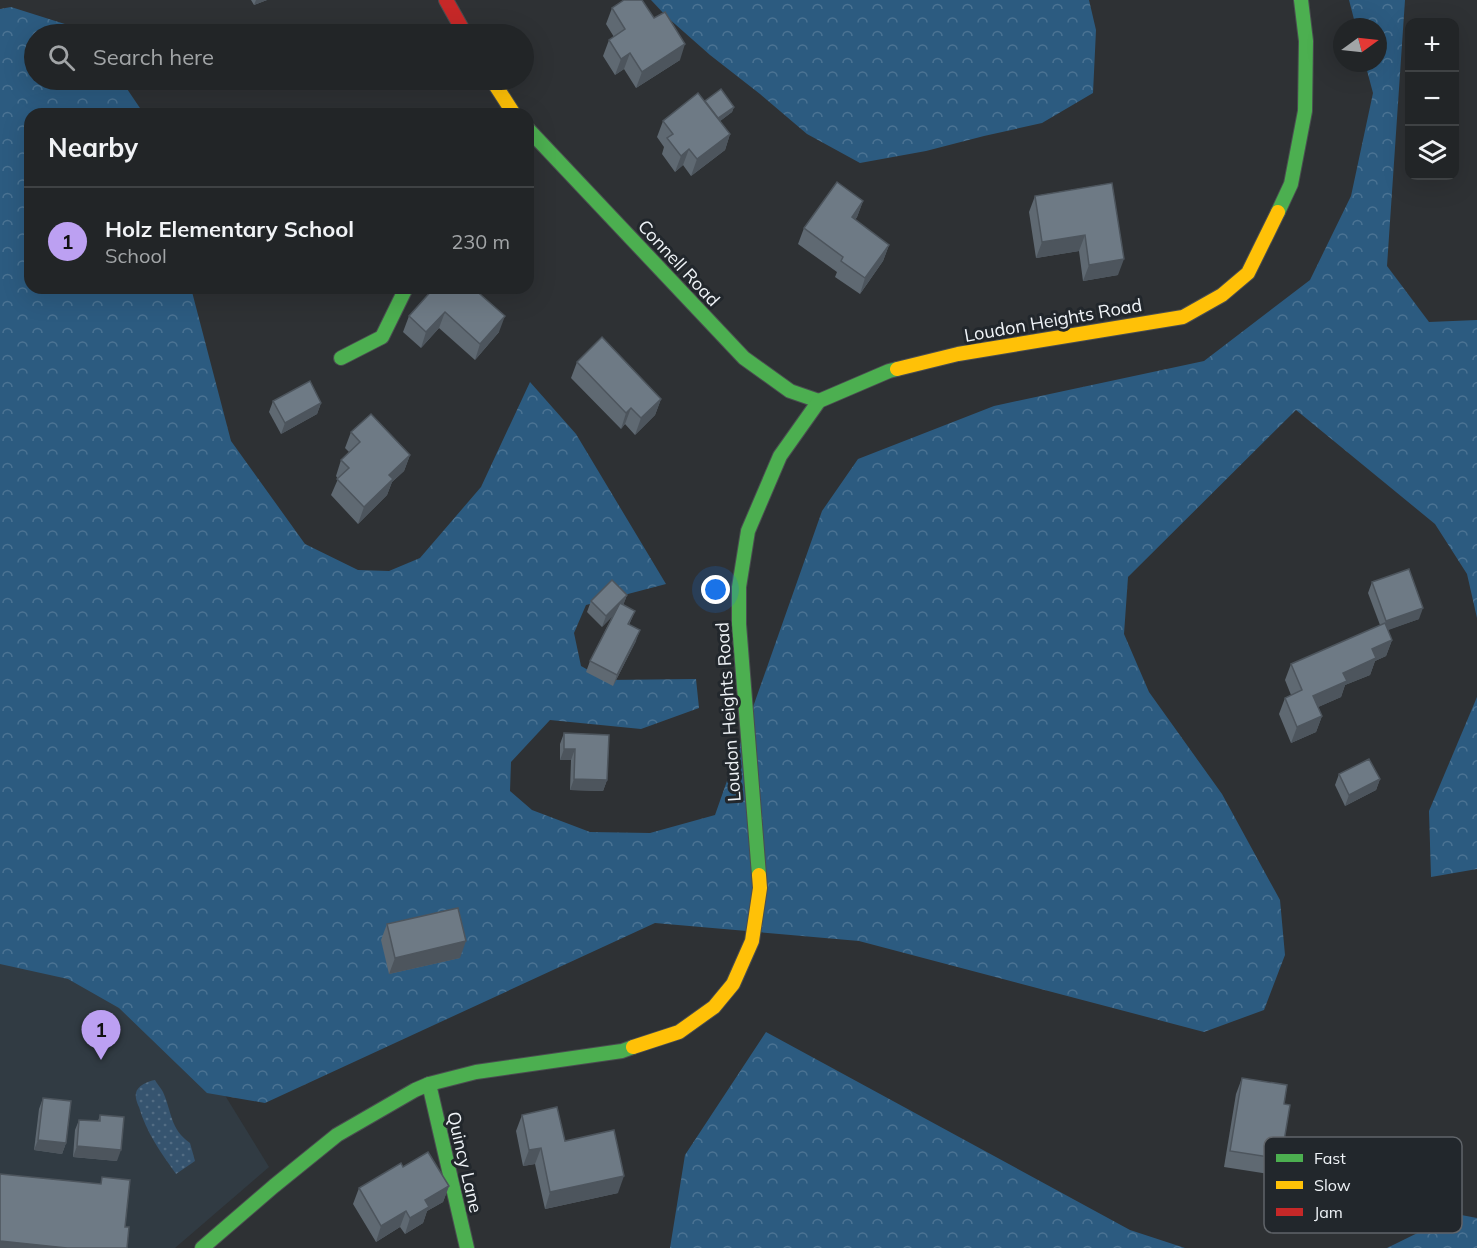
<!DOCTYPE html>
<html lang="en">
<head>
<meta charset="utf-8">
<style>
	body { margin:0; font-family:Mulish,sans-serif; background:#2a2d2f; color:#f1f3f6 }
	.controls { position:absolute; right:18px; top:18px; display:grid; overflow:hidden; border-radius:12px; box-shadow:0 6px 24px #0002 }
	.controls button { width:54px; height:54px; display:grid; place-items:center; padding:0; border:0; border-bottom:2px solid #3f4244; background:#222527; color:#f1f3f6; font:30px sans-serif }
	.compass { position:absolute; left:1333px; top:18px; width:54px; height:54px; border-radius:50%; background:#222527; box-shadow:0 6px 24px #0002; rotate:75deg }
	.you { position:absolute; left:716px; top:590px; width:21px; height:21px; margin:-15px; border:4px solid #fff; border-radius:50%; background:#1a73e8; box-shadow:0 0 0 9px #1a73e833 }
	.badge { display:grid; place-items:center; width:39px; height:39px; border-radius:50%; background:#bca0f2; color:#111; font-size:20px; font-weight:700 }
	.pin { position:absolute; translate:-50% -50px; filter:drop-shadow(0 2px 3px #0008) }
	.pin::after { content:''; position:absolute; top:32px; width:21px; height:18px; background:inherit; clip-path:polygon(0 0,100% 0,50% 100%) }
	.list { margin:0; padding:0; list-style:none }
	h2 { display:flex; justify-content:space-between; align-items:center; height:78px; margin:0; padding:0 24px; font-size:26px }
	h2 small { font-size:20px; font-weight:400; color:#a2a5a7 }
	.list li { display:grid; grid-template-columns:39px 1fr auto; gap:18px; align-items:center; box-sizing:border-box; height:108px; padding:0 24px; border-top:2px solid #3f4244 }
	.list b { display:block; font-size:22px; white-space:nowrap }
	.list p { margin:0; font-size:20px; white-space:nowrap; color:#a2a5a7 }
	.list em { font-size:20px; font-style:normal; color:#a2a5a7 }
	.icon { flex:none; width:33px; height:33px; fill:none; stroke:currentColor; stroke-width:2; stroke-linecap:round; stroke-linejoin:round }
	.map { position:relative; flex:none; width:1477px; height:1248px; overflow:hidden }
	.search { position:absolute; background:#222527; box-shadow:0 6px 24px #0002; left:24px; top:24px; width:510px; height:66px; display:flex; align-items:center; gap:15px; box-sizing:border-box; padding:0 21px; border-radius:33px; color:#a2a5a7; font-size:22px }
	.panel { position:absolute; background:#222527; box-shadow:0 6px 24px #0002; left:24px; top:108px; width:510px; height:186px; border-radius:18px }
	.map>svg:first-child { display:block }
	.built { fill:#313b43 }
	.grass { fill:url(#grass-dots) }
	.forest { fill:url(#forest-crowns) }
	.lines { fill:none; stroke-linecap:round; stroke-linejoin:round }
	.fast-casing { stroke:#4a4d50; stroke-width:16 }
	.slow-casing { stroke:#4a4d50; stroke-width:16 }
	.jam-casing { stroke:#4a4d50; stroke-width:16 }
	.fast { stroke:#4caf50; stroke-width:14 }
	.slow { stroke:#ffc107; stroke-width:14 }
	.jam { stroke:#c62828; stroke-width:14 }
	.wall { fill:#5f6972 }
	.shaded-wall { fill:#4d555d }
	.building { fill:#6e7a85; stroke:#4d555d; stroke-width:1.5 }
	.labels { text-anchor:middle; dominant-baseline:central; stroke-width:6; stroke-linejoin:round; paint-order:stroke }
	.street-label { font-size:18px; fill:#eff3f7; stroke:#22272c }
	.key { fill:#22272c; stroke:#606469; stroke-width:1.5 }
	.key-label { font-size:16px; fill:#eff3f7 }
</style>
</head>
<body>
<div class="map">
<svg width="1477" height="1248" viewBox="0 0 1477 1248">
	<defs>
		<pattern id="grass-dots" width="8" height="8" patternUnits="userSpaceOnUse" patternTransform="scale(1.5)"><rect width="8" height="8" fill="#36546f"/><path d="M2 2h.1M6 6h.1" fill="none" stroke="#536d84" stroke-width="1.8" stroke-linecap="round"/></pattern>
		<pattern id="forest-crowns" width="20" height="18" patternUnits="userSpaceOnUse" patternTransform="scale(1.5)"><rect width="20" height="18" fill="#2c5b80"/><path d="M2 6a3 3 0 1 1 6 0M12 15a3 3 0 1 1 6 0" fill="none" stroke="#4b7393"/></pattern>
	</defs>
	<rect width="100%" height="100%" fill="#2e3134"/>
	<path class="built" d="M0,948l137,4 132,215 -94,81h-175z"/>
	<path class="grass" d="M155,1080c2,4 6,8 8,12 9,20 7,37 27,51l5,18 -19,13c-15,-21 -30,-42 -37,-67 -2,-4 -4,-10 -3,-14 1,-7 12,-12 19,-13z"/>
	<g class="forest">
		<path d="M651,0h438l7,30 -3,63 -51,30 -58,13 -58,15 -66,12 -53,-29 -47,-40 -50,-39 -43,-38z"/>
		<path d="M1349,0h56l-18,266 42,56 48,-2v298l-10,-44 -32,-50 -139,-114 -168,167 -4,57 25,58 73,102 58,106 5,55 -21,55 -60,22 -345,-91 -204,-18 -390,180 -58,-10 -88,-85 -51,-29 -68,-15v-955l11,-2 57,18 10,9h-44v46h87l23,34h-114v174h161l40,153 74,103 53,26 31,1 31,-13 61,-71 49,-105 46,52 90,150 -80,21 -12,28 7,33 25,14 90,-1 3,29 -58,21 -91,-9 -39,42 -1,29 22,19 58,22 60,1 65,-18 107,-304 36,-52 136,-53 210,-45 106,-81 41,-84 22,-103 -8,-30h13v-36h-22z"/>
		<path d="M1477,697v172l-46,8 -2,-66z"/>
		<path d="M766,1032l364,198 55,18h-515l15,-93z"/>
		<path d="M1456,1214l21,4v30h-90z"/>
	</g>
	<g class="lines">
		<defs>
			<g id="fast">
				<path d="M528,129l216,229 46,33 29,10"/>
				<path d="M1278,212l13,-28 14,-73 1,-70 -5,-41"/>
				<path d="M341,358l41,-21 24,-49"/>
				<path d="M759,875l-20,-251v-37l9,-56 32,-75 39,-55 70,-30 8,-2"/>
				<path d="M429,1084l38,164"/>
				<path d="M202,1248l72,-62 63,-51 78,-45 14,-6 47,-12 146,-21 11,-4"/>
			</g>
			<g id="slow">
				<path d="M492,80l22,34"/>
				<path d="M897,369l61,-15 225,-37 39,-22 26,-22 30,-61"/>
				<path d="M633,1047l46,-15 35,-25 19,-23 19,-43 8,-53 -1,-13"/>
			</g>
			<path id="jam" d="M446,0l19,34"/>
		</defs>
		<use href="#fast" class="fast-casing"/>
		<use href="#slow" class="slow-casing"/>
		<use href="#jam" class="jam-casing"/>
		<use href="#fast" class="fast"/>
		<use href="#slow" class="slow"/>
		<use href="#jam" class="jam"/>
	</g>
	<g class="wall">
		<path d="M251,0h16l-13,5z"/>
		<path d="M612,8l68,52 -44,28 -12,-19 -9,6 -12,-19 6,-16 5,-3 -8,-13z"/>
		<path d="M705,101l29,6 -2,5 -12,9 10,13 -5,16 -34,26 -8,-11 -8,7 -13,-18 2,-7 -7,-10 6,-16z"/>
		<path d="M1112,183l6,92 -35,6 -4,-30 -43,7 -7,-46 6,-16z"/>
		<path d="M863,201l-6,16 -2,3 34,25 -6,16 -23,33 -25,-17 2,-5 -39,-28 6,-16z"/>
		<path d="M434,288l65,44 -24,28 -36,-32 -18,20 -18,-16 6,-16z"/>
		<path d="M577,362l84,37 -6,16 -20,20 -10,-11 -4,5 -50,-51z"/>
		<path d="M273,401l48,2 -4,11 -36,20 -12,-22z"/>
		<path d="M351,432l59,23 -6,16 -12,11 -5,13 -29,29 -27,-29 7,-16 -2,-3 5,-16 8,-8 -4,-4z"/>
		<path d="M1372,582l47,37 -32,11 5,10 -6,16 -11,5 -5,14 -25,10 -4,12 -23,10 4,9 -6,16 -25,11 -12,-29 6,-16 6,-3 -6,-15 6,-16 89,-39 -12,-32z"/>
		<path d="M627,595l-4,10 12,6 -6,14 7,16 -23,45 -27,-14 4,-11 23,-46 -11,12 -15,-15 4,-11z"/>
		<path d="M564,733l43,47 -4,11 -33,-1 1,-30h-11v-16z"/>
		<path d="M1339,774l41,5 -4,11 -31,16 -10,-21z"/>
		<path d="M387,924l73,34 -71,16 -8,-34z"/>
		<path d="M1242,1078l42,26 -3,55 -6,16 -51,-8 12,-73z"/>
		<path d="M43,1098l23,45 -4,11 -28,-4 5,-41z"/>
		<path d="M100,1115l17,46 -44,-4 2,-27 4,-10 19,1z"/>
		<path d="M522,1115l43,26 53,52 -73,16 -10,-45 -12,2 -7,-35z"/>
		<path d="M403,1167l46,19 -6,16 -16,9 -4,12 -18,11 -5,-7 -24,15 -23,-38 6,-16z"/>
	</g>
	<g class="shaded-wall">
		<path d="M256,0h11l-13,5z"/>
		<path d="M685,44l-5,16 -44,28 6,-16z"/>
		<path d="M630,53l-6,16 -9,6 6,-16z"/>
		<path d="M734,107l-2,5 -17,13 2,-6z"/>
		<path d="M730,134l-5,16 -34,26 6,-17z"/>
		<path d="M689,149l-6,16 -8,7 6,-16z"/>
		<path d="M863,201l-6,16 -11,16 6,-16z"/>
		<path d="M1085,235l-6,16 -43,7 6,-16z"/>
		<path d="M889,245l-6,16 -23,33 5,-16z"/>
		<path d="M1124,259l-6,16 -35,6 6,-16z"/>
		<path d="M445,312l-6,16 -18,20 5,-16z"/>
		<path d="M505,316l-6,16 -24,28 5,-16z"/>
		<path d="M661,399l-6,16 -20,20 6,-17z"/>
		<path d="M321,403l-4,11 -36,20 4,-11z"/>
		<path d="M631,408l-6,16 -4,5 5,-16z"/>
		<path d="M410,455l-6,16 -12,11 -5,13 -29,29 6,-17 25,-32z"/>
		<path d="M627,595l-4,11 -21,21 4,-11z"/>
		<path d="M1423,608l-4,11 -36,13 3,-11z"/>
		<path d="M640,630l-4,11 -23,45 4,-11z"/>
		<path d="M1392,640l-6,16 -11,5 -5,14 -25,10 -4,12 -34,15 6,-16 59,-47z"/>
		<path d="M1322,716l-6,16 -25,11 6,-16z"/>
		<path d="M564,749h11l-4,11h-11z"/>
		<path d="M574,779l33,1 -4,11 -33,-1z"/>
		<path d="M1380,779l-4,11 -31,16 4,-11z"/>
		<path d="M466,941l-6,17 -71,16 6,-16z"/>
		<path d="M38,1140l28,3 -4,11 -28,-4z"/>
		<path d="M77,1146l44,4 -4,11 -44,-4z"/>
		<path d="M541,1148l-6,16 -12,2 6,-16z"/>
		<path d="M624,1176l-6,17 -73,16 5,-17z"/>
		<path d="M449,1186l-6,16 -16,9 -4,12 -18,11 5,-16 15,-18z"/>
		<path d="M406,1211l-6,16 -24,15 5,-16z"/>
		<path d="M0,1241l67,7h-67z"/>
	</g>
	<g class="building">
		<path d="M624,0h18l12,18 11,-6 20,32 -43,28 -12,-19 -9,6 -12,-19 16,-11 -13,-21z"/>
		<path d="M721,89l13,18 -16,11 -13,-17z"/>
		<path d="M698,93l32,41 -33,25 -8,-10 -8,7 -14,-18 6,-4 -10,-13z"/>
		<path d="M837,182l26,19 -11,16 37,28 -24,33 -24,-17 2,-4 -39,-29z"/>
		<path d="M1112,183l12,76 -35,6 -4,-30 -43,7 -7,-46z"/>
		<path d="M434,288h39l32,28 -25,28 -35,-32 -19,20 -17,-16z"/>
		<path d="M602,337l59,62 -20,19 -10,-10 -5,5 -49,-51z"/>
		<path d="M310,381l11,22 -36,20 -12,-22z"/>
		<path d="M371,414l39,41 -21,20 4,4 -29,28 -27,-28 12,-11 -8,-8 19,-18 -9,-10z"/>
		<path d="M1409,569l14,39 -37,13 -14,-39z"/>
		<path d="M612,580l15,15 -21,21 -15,-15z"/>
		<path d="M620,603l15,8 -7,13 12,6 -23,45 -27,-14z"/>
		<path d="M1385,623l7,17 -20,9 4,9 -33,15 4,8 -34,15 9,20 -25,11 -12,-29 17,-8 -11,-26z"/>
		<path d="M564,733l45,2 -2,45 -33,-1 1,-30h-11z"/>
		<path d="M1369,759l11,20 -31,16 -10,-21z"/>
		<path d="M458,908l8,33 -71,17 -8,-34z"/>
		<path d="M1242,1078l45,7 -3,19 6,1 -9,54 -51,-8z"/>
		<path d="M43,1098l28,3 -5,42 -28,-3z"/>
		<path d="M557,1107l8,34 49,-11 10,46 -74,16 -9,-44 -12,2 -7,-35z"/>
		<path d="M100,1115l24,2 -3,33 -44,-4 2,-26 21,1z"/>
		<path d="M428,1152l21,34 -24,14 4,7 -19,11 -4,-7 -25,15 -22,-38 42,-25 2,4z"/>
		<path d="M0,1174l101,10 1,-7 28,3 -5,47h4l-2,21h-60l-67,-7z"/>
	</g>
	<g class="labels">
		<g class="street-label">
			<text transform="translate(679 263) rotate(47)">Connell Road</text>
			<text transform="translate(1053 320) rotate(-10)">Loudon Heights Road</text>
			<text transform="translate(728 712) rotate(-94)">Loudon Heights Road</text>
			<text transform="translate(465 1162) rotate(77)">Quincy Lane</text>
		</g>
	</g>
	<rect x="1264" y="1137" width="198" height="96" rx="9" class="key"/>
	<rect x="1276" y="1154" width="27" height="8" fill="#4caf50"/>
	<rect x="1276" y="1181" width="27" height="8" fill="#ffc107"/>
	<rect x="1276" y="1208" width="27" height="8" fill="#c62828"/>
	<g class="key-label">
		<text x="1314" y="1164">Fast</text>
		<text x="1314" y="1191">Slow</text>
		<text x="1314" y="1218">Jam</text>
	</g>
</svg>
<div class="controls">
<button>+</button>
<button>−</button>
<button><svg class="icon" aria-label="layers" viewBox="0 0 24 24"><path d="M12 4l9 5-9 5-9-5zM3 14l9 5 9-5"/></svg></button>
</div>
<svg class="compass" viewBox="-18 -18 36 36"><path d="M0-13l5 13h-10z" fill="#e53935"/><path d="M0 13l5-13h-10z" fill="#a2a5a7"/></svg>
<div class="you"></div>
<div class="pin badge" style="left:101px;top:1060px">1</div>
<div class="search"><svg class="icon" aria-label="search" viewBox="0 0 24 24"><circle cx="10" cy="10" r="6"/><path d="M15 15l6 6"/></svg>Search here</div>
<section class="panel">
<h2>Nearby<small></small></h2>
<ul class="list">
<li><span class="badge">1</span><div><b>Holz Elementary School</b><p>School</p></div><em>230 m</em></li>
</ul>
</section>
</div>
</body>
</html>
